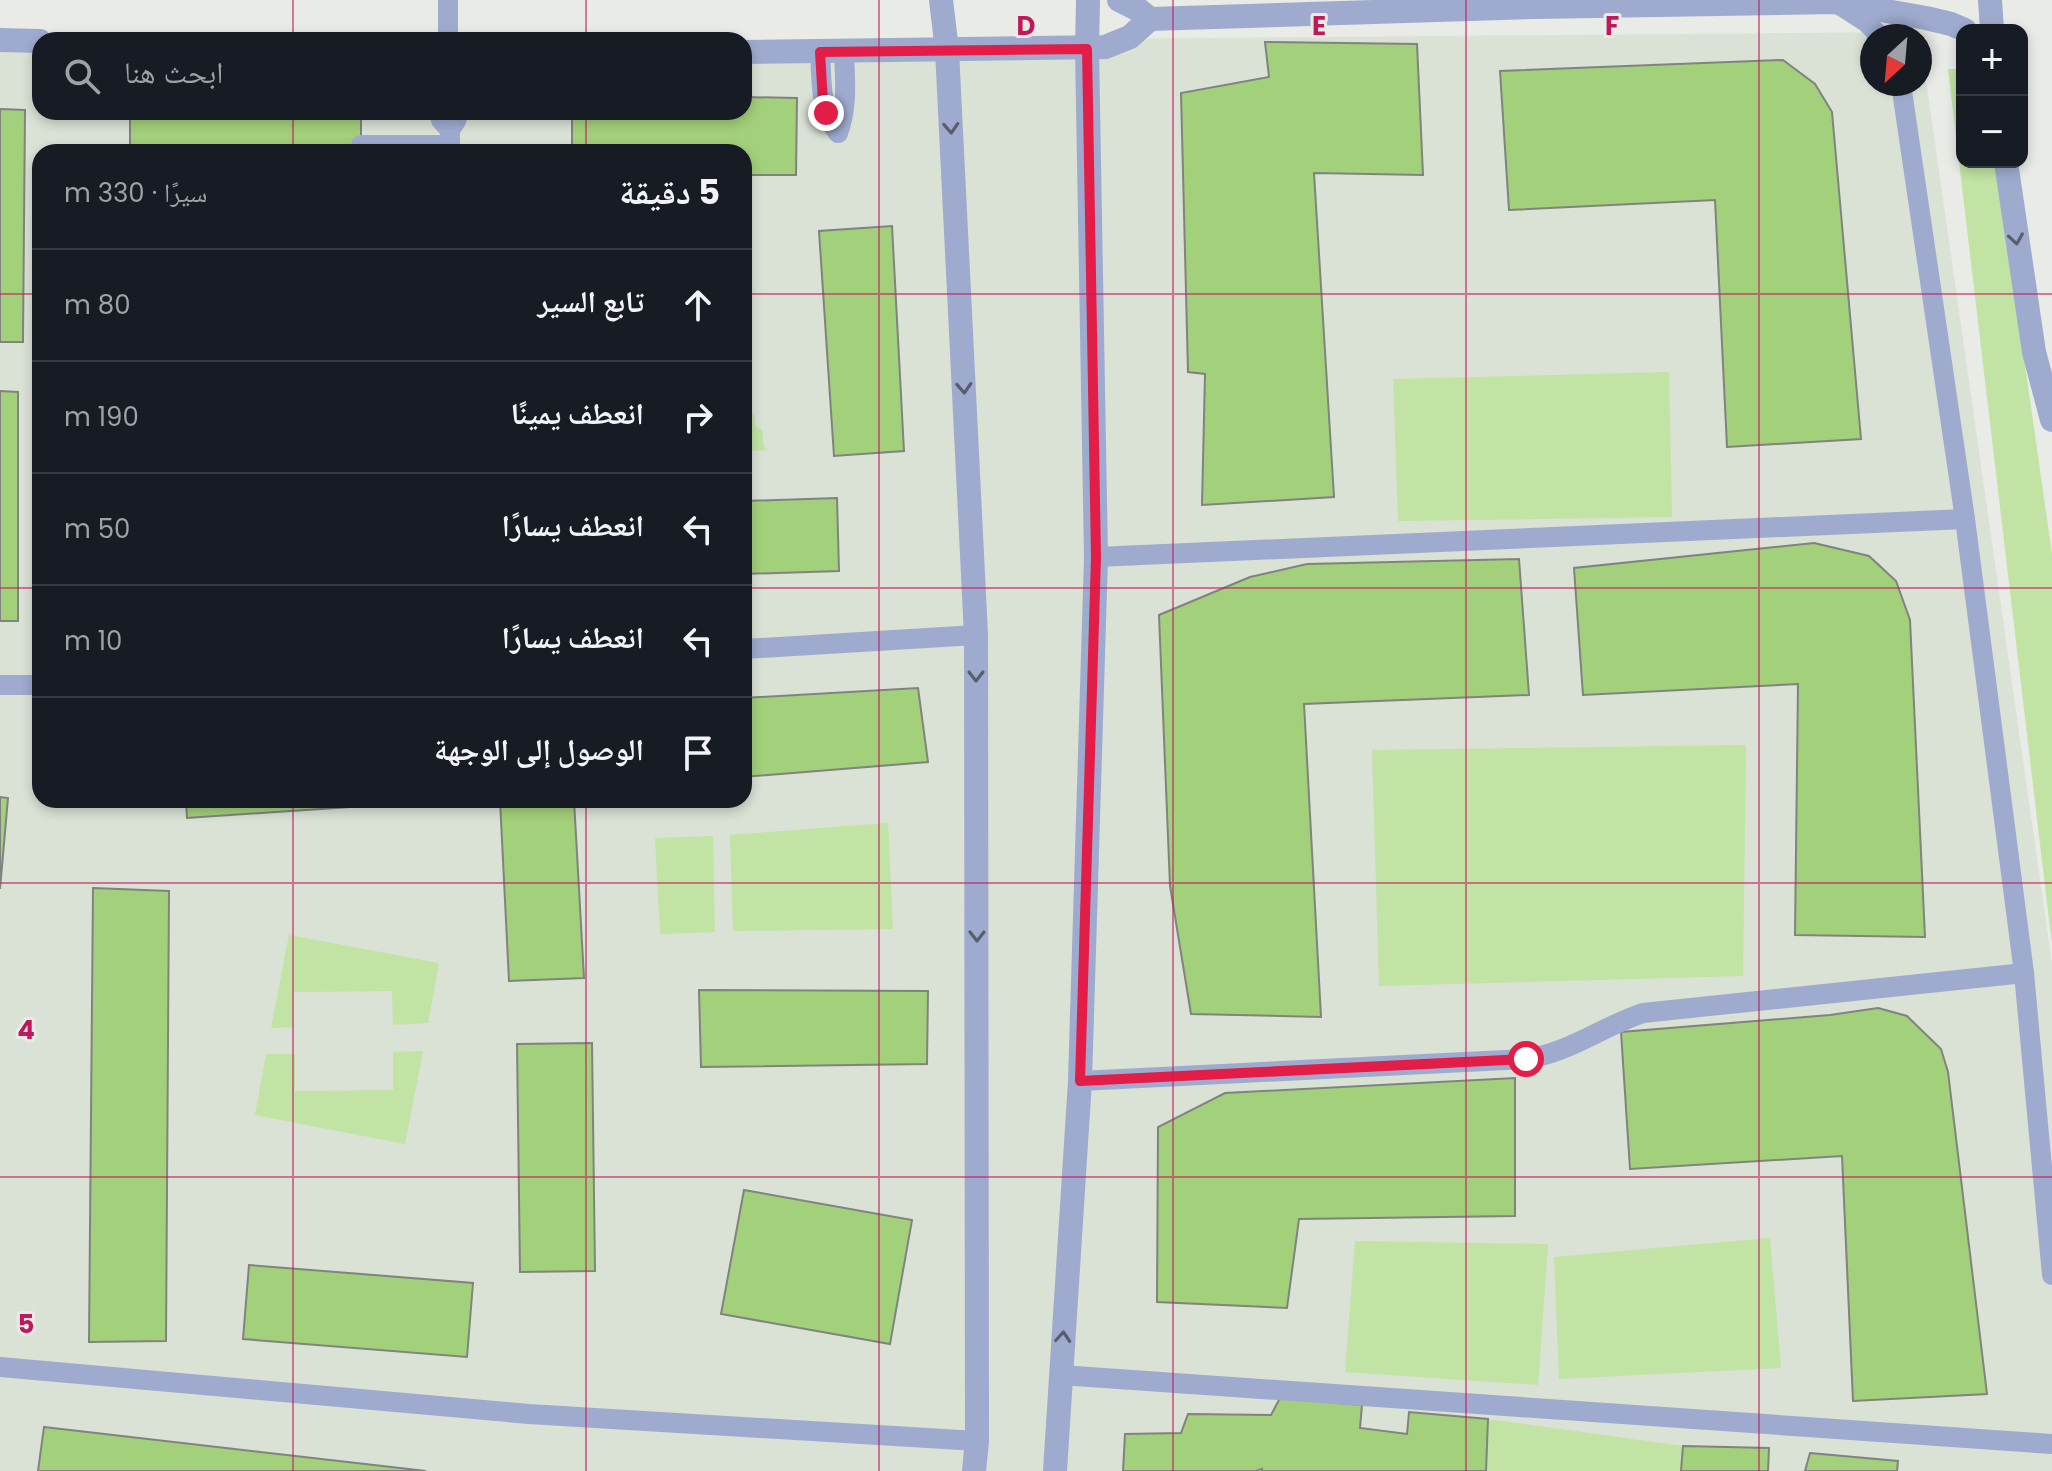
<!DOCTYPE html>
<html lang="ar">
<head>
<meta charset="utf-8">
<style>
	body { margin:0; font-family:Poppins,"Noto Naskh Arabic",sans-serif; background:#20242c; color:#f1f3f6; direction:rtl }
	.controls { position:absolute; right:24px; top:24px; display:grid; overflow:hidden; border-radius:16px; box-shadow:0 4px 12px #0003 }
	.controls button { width:72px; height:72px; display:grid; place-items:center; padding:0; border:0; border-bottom:2px solid #363941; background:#171b24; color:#f1f3f6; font:40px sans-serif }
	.compass { position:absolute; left:1860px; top:24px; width:72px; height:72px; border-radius:50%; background:#171b24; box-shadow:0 4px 12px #0003; rotate:206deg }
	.stop { position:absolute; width:24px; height:24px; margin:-18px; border:6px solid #e11d48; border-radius:50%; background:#fff }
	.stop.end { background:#e11d48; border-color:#fff; box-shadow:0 2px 8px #0008 }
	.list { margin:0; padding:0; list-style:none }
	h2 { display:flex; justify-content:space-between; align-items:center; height:104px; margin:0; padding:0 32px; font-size:34px }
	h2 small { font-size:26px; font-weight:400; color:#9ea1a6 }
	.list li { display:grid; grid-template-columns:52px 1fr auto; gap:24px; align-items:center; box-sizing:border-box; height:112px; padding:0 32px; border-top:2px solid #363941 }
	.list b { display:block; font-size:30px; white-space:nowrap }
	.list em { font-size:26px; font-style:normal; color:#9ea1a6 }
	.icon { flex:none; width:44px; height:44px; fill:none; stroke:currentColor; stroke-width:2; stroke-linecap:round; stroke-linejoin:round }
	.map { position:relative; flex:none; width:2052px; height:1471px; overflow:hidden; direction:ltr }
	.search { position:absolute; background:#171b24; box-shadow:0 4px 12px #0003; left:32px; top:32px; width:720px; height:88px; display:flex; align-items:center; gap:20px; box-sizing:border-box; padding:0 28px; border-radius:24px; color:#9ea1a6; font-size:30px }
	.panel { position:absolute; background:#171b24; box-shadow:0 4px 12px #0003; left:32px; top:144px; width:720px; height:664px; border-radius:24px; direction:rtl }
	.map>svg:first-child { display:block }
	.built { fill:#dae1d5; fill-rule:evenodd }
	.green { fill:#c1e3a4 }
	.building { fill:#a3d07b; stroke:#81837f; stroke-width:2 }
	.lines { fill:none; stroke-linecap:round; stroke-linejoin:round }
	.service { stroke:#9eabcf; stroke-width:20 }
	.minor { stroke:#9eabcf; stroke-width:24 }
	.oneway { stroke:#585e6b }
	.route { stroke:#e11d48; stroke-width:10 }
	.grid { fill:none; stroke:#c2185b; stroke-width:2; stroke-opacity:0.55 }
	.grid-label { font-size:26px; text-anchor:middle; font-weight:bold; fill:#c2185b; stroke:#e8ebe6; stroke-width:6; stroke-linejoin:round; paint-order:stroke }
</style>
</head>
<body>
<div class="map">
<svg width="2052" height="1471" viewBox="0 0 2052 1471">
	<rect width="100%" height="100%" fill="#e8ebe6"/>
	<path class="built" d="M1919,32l1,4h-48v48h48v-46l132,926v507h-2052v-1422l40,-1v64h704v-70zM40,152h704v648h-704z"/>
	<g class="green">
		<path d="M1948,69h14v93h34l56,392v391z"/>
		<path d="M1669,372l3,145 -274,4 -5,-142z"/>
		<path d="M744,388c4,6 2,10 4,16 4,9 8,12 7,22l7,4 2,16 4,4 -24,1z"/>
		<path d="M1746,745l-3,231 -364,10 -7,-236z"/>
		<path d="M888,823l5,106 -160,2 -3,-96z"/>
		<path d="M713,836l2,96 -55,2 -5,-96z"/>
		<path d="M289,935l150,28 -11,60 -35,2 -1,-34 -98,1v35l-23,1z"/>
		<path d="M423,1051l-18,93 -150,-29 11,-61h29v37l98,-1v-38z"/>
		<path d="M1770,1238l11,130 -222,11 -5,-122z"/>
		<path d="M1355,1241l193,3 -10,141 -193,-13z"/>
		<path d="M1488,1419l195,27 -2,25h-195z"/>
	</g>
	<g class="building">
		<path d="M1265,42l152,2 6,131 -109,-2 20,324 -132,8 3,-131 -17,-2 -7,-279 88,-16z"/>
		<path d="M1783,60l32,24 17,28 29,327 -134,8 -12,-247 -206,10 -9,-139z"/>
		<path d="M744,97l53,1 -1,77h-52v-23h-172v-40h172z"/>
		<path d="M0,109l25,1 -2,232h-23z"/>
		<rect x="130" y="112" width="231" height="40"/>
		<path d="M892,226l12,225 -70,5 -15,-225z"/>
		<path d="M0,391l18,1v229h-18z"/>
		<path d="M837,498l2,73 -95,3v-73z"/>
		<path d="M1814,543l55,13 27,25 14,39 15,317 -130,-2 3,-251 -215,11 -9,-127z"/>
		<path d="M1519,559l10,136 -225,9 17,313 -130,-3 -21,-128 -11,-271 91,-38 57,-13z"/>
		<path d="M918,688l10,74 -184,15v-79z"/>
		<path d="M0,797l8,1 -8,91z"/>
		<path d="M186,800h223v3l-222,15z"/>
		<path d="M500,800h74l10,178 -75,3z"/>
		<path d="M93,888l76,3 -3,450 -77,1z"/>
		<path d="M699,990l229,1 -1,73 -226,3z"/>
		<path d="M1878,1008l29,8 34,33 7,23 39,322 -134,7 -11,-245 -212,13 -9,-137 209,-17z"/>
		<path d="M592,1043l3,228 -75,1 -3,-228z"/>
		<path d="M1515,1078v138l-216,3 -12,89 -130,-6 1,-175 67,-34z"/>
		<path d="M744,1190l168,30 -22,124 -169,-30z"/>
		<path d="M249,1265l224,18 -6,74 -224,-18z"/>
		<path d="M1280,1398l82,7 -2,23 47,6 2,-22 79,7 -2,52h-224v-2l-6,2h-133l2,-37 56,-1 7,-19 83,1z"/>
		<path d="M44,1427l382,44h-388z"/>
		<path d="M1683,1446l86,2 -1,23h-87z"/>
		<path d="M1810,1453l88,8 -1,10h-92z"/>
	</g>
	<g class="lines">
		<g class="service">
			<path d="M1838,4l28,18 14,14"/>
			<path d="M448,40v-40"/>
			<path d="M820,52c2,28 -1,58 18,81"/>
			<path d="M1901,84l64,435 59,454 28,302"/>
			<path d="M439,112l2,8 9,10"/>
			<path d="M838,133c10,-27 7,-53 6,-81"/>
			<path d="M361,145h89"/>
			<path d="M450,152v-22l6,-9 3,-9"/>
			<path d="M1096,557l869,-38"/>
			<path d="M744,649l232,-14"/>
			<path d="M0,685h40"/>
			<path d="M1080,1081l446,-22c45,-7 75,-32 117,-46l381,-40"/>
			<path d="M0,1367l529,47 448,27"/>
			<path d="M1061,1375l991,69"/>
		</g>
		<g class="minor">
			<path d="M941,0l6,50 29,585 1,806 -3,30"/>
			<path d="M1119,0l20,10 11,9 384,-12 301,-5 91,16 25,6 14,6"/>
			<path d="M1990,0l2,30"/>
			<path d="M0,40l40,1"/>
			<path d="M744,52l361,-5 25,-10 20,-18"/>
			<path d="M2006,162l28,190 18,68"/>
			<path d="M1055,1471l25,-390 16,-524 -9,-508 1,-49"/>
		</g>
	</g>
	<defs><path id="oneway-chevron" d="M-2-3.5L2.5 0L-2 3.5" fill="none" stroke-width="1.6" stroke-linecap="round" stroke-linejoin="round" transform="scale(2)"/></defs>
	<g class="oneway">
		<use href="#oneway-chevron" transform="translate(951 128) rotate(87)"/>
		<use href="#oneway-chevron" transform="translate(2016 239) rotate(81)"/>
		<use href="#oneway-chevron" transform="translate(964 388) rotate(87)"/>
		<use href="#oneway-chevron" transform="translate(976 676) rotate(90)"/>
		<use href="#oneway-chevron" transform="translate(977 936) rotate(90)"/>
		<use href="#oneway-chevron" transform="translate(1063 1337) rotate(-86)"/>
	</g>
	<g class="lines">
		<path class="route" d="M826,113l-3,-11 -3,-50 267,-3 9,508 -16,524 446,-22"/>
	</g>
	<path class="grid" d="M293,0v40M586,0v40M879,0v1471M1173,0v1471M1466,0v1471M1759,0v1471M293,112v40M586,112v40M0,294h40M744,294h1308M0,588h40M744,588h1308M293,800v671M586,800v671M0,883h2052M0,1177h2052"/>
	<g class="grid-label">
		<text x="1026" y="35">D</text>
		<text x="1319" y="35">E</text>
		<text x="1612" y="35">F</text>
		<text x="26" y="1039">4</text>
		<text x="26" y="1333">5</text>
	</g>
</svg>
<div class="controls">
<button>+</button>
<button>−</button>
</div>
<svg class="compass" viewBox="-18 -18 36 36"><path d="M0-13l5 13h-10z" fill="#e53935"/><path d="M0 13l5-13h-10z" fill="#9ea1a6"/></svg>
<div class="stop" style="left:1526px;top:1059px"></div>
<div class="stop end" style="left:826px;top:113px"></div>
<div class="search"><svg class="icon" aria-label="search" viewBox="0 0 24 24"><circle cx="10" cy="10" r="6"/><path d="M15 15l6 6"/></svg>ابحث هنا</div>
<section class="panel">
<h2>5 دقيقة<small>سيرًا · 330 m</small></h2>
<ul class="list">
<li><svg class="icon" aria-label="ahead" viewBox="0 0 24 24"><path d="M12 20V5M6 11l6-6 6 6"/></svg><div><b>تابع السير</b></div><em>80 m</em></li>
<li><svg class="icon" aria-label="right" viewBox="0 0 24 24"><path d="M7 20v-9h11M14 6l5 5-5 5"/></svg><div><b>انعطف يمينًا</b></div><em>190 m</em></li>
<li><svg class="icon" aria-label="left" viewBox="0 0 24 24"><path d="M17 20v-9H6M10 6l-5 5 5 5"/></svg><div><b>انعطف يسارًا</b></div><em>50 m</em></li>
<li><svg class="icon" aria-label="left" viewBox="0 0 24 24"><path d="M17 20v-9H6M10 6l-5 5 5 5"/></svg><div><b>انعطف يسارًا</b></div><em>10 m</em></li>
<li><svg class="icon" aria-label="arrive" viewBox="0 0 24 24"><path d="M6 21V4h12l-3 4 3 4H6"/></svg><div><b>الوصول إلى الوجهة</b></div></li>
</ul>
</section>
</div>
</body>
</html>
